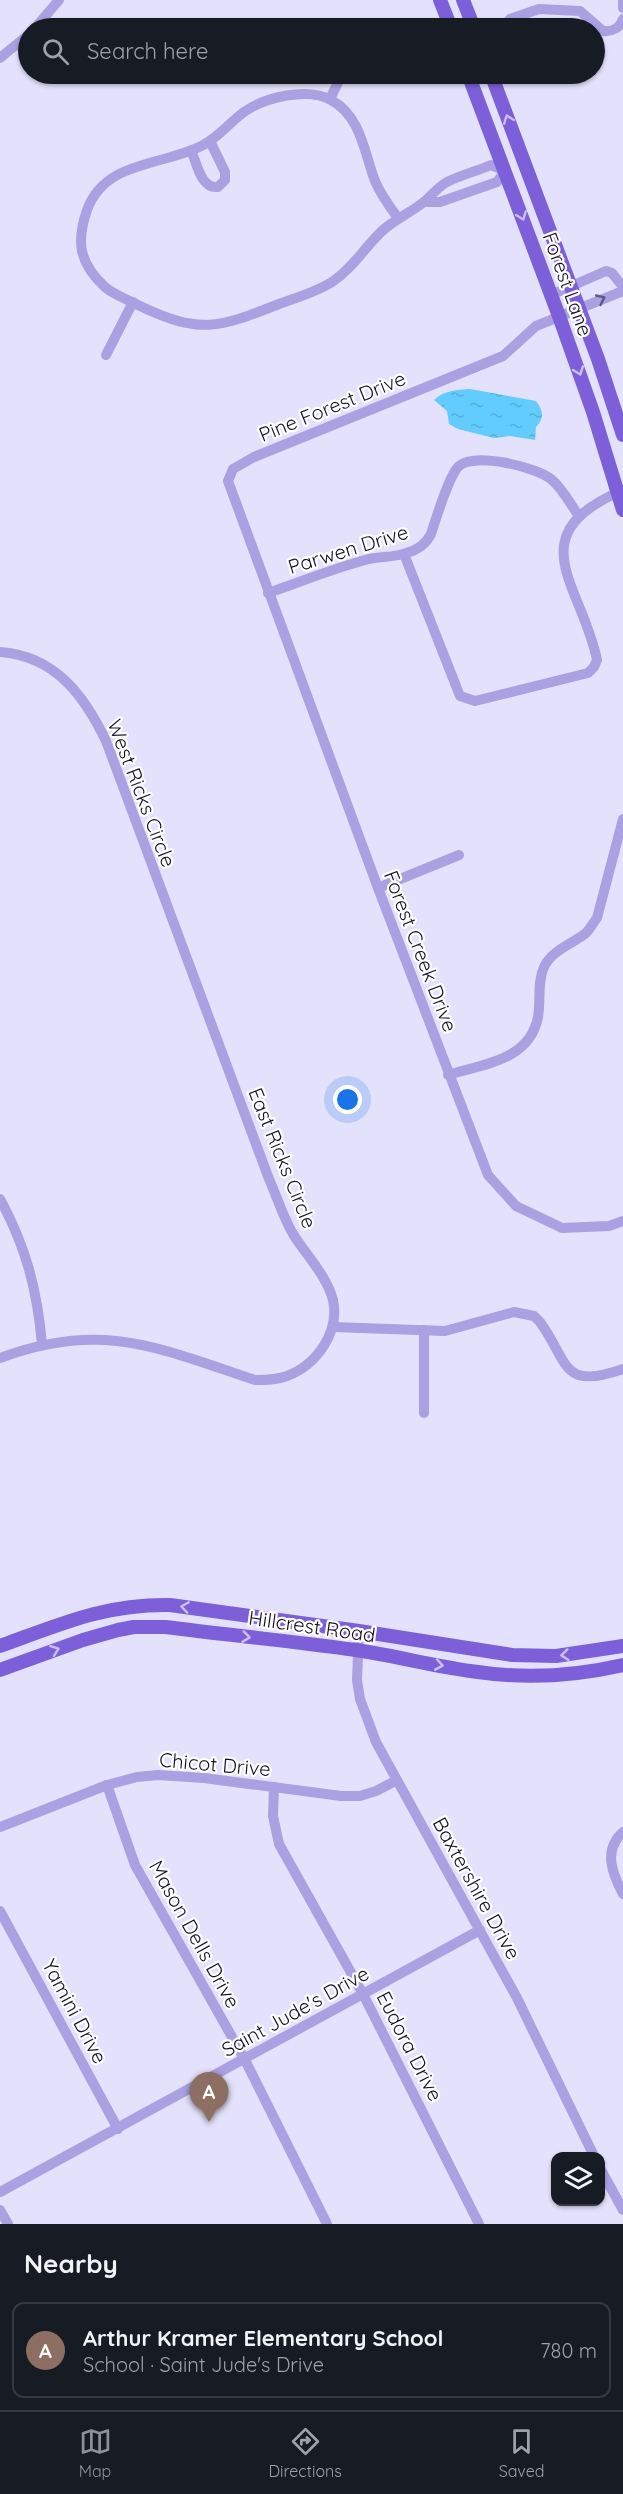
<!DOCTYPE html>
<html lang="en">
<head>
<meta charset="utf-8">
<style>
	body { margin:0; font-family:Quicksand,sans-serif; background:#20242c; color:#f1f3f6 }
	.controls { position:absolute; right:18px; bottom:18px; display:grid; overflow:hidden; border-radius:12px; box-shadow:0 2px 4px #0004 }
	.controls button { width:54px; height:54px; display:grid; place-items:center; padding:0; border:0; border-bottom:2px solid #363941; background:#171b24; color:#f1f3f6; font:30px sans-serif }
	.you { position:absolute; left:348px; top:1100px; width:21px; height:21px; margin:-15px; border:4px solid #fff; border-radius:50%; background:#1a73e8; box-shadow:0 0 0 9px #1a73e833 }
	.badge { display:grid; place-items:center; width:39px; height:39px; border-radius:50%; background:#8c9099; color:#fff; font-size:20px; font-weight:700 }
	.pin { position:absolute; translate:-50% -50px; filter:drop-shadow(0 2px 3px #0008) }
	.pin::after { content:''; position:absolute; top:32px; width:21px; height:18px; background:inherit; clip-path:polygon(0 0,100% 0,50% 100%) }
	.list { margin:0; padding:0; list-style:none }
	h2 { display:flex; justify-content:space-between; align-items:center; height:78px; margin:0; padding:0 24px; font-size:26px }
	h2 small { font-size:20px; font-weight:400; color:#9ea1a6 }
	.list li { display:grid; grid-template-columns:39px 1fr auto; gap:18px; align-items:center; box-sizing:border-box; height:96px; margin:0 12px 12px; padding:0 12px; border:2px solid #363941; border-radius:12px }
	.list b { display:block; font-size:22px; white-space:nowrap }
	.list p { margin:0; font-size:20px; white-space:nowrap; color:#9ea1a6 }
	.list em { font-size:20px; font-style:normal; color:#9ea1a6 }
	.icon { flex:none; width:33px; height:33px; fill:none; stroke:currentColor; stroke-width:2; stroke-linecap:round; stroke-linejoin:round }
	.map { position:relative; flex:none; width:623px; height:2224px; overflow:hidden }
	.search { position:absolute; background:#171b24; box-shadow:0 2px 4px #0004; left:18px; right:18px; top:18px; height:66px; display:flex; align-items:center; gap:15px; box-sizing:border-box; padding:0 21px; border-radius:33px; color:#9ea1a6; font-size:22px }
	.sheet { height:186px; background:#171b24 }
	nav { display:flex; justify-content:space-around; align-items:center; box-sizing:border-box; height:84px; border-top:2px solid #363941; background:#171b24; font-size:16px; color:#9ea1a6 }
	nav a { display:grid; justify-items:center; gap:3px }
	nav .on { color:#8c9099 }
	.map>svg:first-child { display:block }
	.water { fill:url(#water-ripples) }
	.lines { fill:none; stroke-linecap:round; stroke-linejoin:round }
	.minor { stroke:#aaa0e2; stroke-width:10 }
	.major { stroke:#7d5fd9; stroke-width:14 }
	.oneway { stroke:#cbbff0 }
	.oneway2 { stroke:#5f5884 }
	.labels { text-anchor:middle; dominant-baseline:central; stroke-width:4.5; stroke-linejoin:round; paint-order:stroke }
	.street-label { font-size:20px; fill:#140f26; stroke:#fff }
</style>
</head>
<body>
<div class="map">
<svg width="623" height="2224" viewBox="0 0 623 2224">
	<defs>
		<pattern id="water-ripples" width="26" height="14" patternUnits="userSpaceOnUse" patternTransform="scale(1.5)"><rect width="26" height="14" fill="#62ccfe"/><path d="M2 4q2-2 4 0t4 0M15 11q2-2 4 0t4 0" fill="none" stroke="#54aeda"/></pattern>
	</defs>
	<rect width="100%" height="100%" fill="#e4e1fc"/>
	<path class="water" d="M470,389l66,12c7,9 9,17 0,26l-1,13 -25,-4 -16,2 -36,-9 -9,-5 -2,-13 -13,-11c10,-10 23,-10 36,-11z"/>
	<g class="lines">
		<g class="minor">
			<path d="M623,0v8"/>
			<path d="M35,28l24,-28"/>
			<path d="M503,28l7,-9 29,-10 41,2 23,20c9,1 17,-3 20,-12"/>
			<path d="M0,58l28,-23"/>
			<path d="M493,80l16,-6"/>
			<path d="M330,99l12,-25"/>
			<path d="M191,150c6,14 10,39 27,37l7,-7v-8l-15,-31"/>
			<path d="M398,218c-9,-12 -17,-23 -23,-37 -11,-29 -14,-65 -44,-81 -23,-13 -66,-3 -87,12 -15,11 -28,28 -45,35 -39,19 -94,14 -112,63 -11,32 -8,53 18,77 9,8 22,12 33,18 62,30 80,23 141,-1 17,-6 37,-12 53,-22 20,-13 33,-35 50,-51 13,-12 30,-19 43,-30 7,-6 13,-14 22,-19 14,-7 30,-11 44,-17l14,6 -8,11 -57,20h-16"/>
			<path d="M623,291l-87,35 -33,30 -249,101 -21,12 -5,12 150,407 110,287 28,31 46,22 47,-2 14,-5"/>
			<path d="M551,295l55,-24 6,2 11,14"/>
			<path d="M106,355l27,-53"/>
			<path d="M404,554l56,142 15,5 113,-28 6,-6 3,-7c-15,-75 -80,-125 26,-170"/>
			<path d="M268,593c32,-11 64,-24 97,-33 13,-4 29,-2 41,-7 12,-3 20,-9 25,-19 5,-15 18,-59 28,-68 16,-14 77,1 92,13 12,10 20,26 28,37"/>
			<path d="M0,652c55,4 84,43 106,89l163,438c8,18 14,38 24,55 13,21 34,42 40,66 7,33 -17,65 -46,76 -10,4 -21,4 -32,4 -97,-32 -152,-60 -255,-22"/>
			<path d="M378,888l81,-33"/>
			<path d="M448,1075c36,-11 82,-15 90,-58 3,-16 -1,-35 6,-50 8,-17 28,-23 42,-34 4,-4 7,-10 11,-15l26,-99"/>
			<path d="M0,1199c26,48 37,90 42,145"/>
			<path d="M333,1327l112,4 69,-19 20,4 6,6c29,40 21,69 83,47"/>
			<path d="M424,1413v-83"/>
			<path d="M359,1631l-2,49 3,19 16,43 141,256 77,158"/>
			<path d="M107,1785l28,80 110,195 82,164"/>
			<path d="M274,1787l-1,29 6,28 84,150 116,230"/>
			<path d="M0,1827l107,-42 30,-8 21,-2 46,3 137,18h19l16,-5 21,-11"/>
			<path d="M623,1832c-20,18 -11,41 0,62"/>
			<path d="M0,1911l118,218"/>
			<path d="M600,2168l23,42"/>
			<path d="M0,2192l480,-262"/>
			<path d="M0,2210l8,14"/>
		</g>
		<g class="major">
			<path d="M440,0l11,28"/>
			<path d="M463,0l11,28"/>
			<path d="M468,74l91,242 34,96 30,98"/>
			<path d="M491,74l107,285 25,76"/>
			<path d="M0,1646c61,-22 104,-42 170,-41l189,26 153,24 44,1 67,-10"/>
			<path d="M0,1670l83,-30 35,-10 16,-3h31c63,8 127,14 191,23 41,6 81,17 122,22 49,7 97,4 145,-7"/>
		</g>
	</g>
	<defs><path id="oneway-chevron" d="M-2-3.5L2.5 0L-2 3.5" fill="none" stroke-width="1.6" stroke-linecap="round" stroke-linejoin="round" transform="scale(1.5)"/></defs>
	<g class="oneway">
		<use href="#oneway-chevron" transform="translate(508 119) rotate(-111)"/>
		<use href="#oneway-chevron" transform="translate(522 216) rotate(69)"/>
		<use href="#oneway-chevron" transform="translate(579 371) rotate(70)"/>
		<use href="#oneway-chevron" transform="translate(185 1607) rotate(-172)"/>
		<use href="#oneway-chevron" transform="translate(246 1637) rotate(7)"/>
		<use href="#oneway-chevron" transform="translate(55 1650) rotate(-20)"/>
		<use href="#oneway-chevron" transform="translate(565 1655) rotate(174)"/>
		<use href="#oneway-chevron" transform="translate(439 1665) rotate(10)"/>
	</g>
	<use class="oneway2" href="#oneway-chevron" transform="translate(601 299) rotate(-25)"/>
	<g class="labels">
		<g class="street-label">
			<text transform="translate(568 284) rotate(70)">Forest Lane</text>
			<text transform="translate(332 406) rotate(-22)">Pine Forest Drive</text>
			<text transform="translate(348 549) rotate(-17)">Parwen Drive</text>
			<text transform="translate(142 793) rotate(69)">West Ricks Circle</text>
			<text transform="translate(421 951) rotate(69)">Forest Creek Drive</text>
			<text transform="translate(283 1158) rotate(68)">East Ricks Circle</text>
			<text transform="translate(312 1626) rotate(8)">Hillcrest Road</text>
			<text transform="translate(215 1764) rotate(5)">Chicot Drive</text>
			<text transform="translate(477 1888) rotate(61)">Baxtershire Drive</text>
			<text transform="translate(195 1934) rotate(61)">Mason Dells Drive</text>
			<text transform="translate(75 2011) rotate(62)">Yamini Drive</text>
			<text transform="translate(295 2011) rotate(-29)">Saint Jude's Drive</text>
			<text transform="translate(410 2046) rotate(63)">Eudora Drive</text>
		</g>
	</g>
</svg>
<div class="controls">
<button><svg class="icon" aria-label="layers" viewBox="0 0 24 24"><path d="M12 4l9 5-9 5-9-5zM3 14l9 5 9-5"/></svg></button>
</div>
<div class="you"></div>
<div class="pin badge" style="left:209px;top:2122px;background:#8d6e63">A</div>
<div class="search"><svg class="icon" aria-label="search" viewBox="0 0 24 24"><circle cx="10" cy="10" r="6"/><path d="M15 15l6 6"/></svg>Search here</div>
</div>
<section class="sheet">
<h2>Nearby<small></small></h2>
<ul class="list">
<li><span class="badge" style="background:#8d6e63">A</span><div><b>Arthur Kramer Elementary School</b><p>School · Saint Jude's Drive</p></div><em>780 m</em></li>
</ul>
</section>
<nav>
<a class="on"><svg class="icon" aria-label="map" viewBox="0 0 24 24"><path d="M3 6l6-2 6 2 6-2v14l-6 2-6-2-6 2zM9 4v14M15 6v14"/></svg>Map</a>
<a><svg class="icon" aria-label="directions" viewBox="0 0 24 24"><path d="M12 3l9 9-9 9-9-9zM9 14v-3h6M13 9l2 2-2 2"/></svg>Directions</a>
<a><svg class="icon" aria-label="saved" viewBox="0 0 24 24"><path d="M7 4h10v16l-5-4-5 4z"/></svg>Saved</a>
</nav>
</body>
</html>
